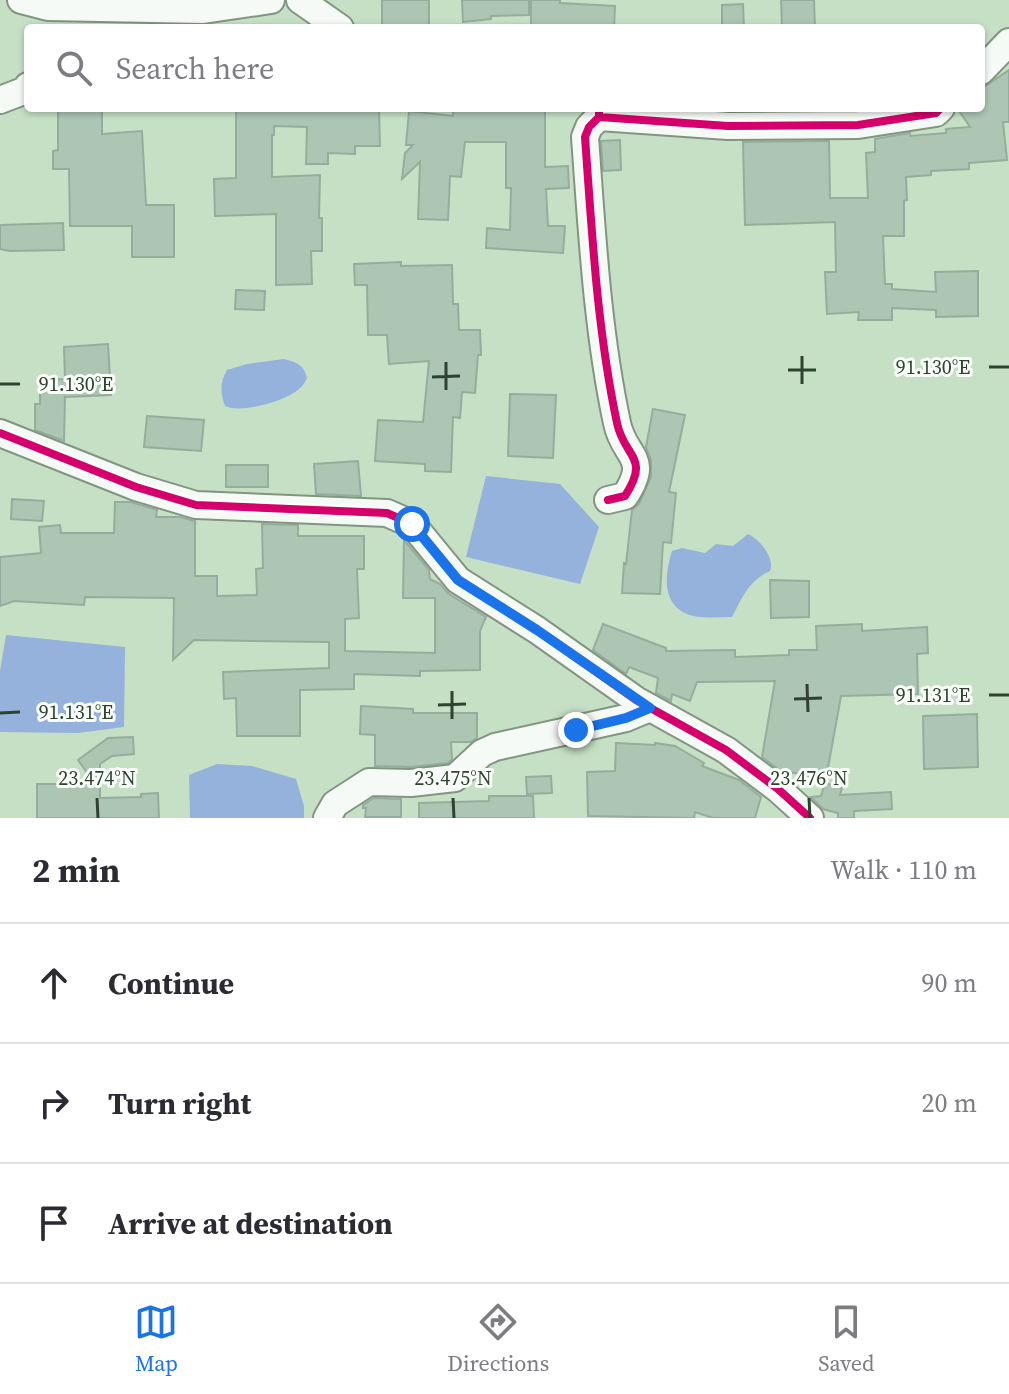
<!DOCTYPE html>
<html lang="en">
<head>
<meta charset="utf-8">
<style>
	body { margin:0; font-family:"Source Serif 4",serif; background:#f2f2f3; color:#2b2b33 }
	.stop { position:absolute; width:24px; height:24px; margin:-18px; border:6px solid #1a73e8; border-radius:50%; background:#fff }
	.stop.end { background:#1a73e8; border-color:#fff; box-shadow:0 2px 8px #0008 }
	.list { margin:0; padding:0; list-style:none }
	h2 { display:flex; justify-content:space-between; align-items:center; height:104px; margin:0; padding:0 32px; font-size:34px }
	h2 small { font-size:26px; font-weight:400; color:#7c7c81 }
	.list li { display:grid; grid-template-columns:52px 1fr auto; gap:24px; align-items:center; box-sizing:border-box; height:120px; padding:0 32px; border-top:2px solid #e1e1e2 }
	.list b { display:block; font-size:30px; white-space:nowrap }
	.list em { font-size:26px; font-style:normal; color:#7c7c81 }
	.icon { flex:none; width:44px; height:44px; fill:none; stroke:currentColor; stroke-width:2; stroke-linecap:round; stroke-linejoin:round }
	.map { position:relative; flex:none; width:1009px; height:818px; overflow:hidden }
	.search { position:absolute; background:#fff; box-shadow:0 2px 6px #0004; left:24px; right:24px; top:24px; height:88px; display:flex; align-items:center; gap:20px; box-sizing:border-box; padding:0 28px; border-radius:8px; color:#7c7c81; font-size:30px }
	.sheet { height:464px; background:#fff }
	nav { display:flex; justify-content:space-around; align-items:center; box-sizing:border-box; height:112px; border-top:2px solid #e1e1e2; background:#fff; font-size:22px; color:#7c7c81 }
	nav a { display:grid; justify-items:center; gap:4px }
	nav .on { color:#1a73e8 }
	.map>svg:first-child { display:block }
	.water { fill:#94b2dc }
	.building { fill:#adc6b4; stroke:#94ad9c; stroke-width:2 }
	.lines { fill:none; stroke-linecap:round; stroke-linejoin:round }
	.minor-casing { stroke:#819581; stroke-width:30 }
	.minor { stroke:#f6faf6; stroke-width:26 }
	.cycleway-casing { stroke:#fafffa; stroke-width:13 }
	.cycleway { stroke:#d6006c; stroke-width:8 }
	.route { stroke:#1a73e8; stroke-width:10 }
	.ticks { fill:none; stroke:#2f422f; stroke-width:3 }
	.ticks-label { font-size:20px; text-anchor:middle; fill:#2f422f; stroke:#fafffa; stroke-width:6; stroke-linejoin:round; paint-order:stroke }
</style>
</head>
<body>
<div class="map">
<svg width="1009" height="818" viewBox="0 0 1009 818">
	<rect width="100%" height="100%" fill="#c6e0c6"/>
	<g class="water">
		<path d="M284,359c13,3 20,6 23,19 -2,4 -5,9 -8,11 -13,12 -58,25 -74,17 -5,-14 -5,-24 2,-36l20,-6z"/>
		<path d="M486,476l74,8 39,43 -19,57 -114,-27z"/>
		<path d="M748,534c12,6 27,23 22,37 -21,9 -28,27 -38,46 -11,0 -22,1 -33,0 -37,-5 -36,-38 -27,-66l10,-3 23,5 11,-9 17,2z"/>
		<path d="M6,635l119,12 -1,80 -46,6 -78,-1v-61z"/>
		<path d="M217,764l35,2 44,13 8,27v12h-114l-1,-43z"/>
	</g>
	<g class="building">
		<rect x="382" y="0" width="47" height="28"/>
		<path d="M462,0h67v15l-38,1v3l-28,3z"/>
		<path d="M531,0h29v3l55,3 -1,22h-83z"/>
		<path d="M781,0h33l1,28h-33z"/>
		<path d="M743,4l1,24h-22v-23z"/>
		<path d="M1009,70v52h-6l4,38 -38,3v6l-38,2v4l-25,2 1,23 -3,1v35h-21l2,48h7v5l44,3 -1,-20 43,-1v45l-42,1v-7l-44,-2v12h-34l1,-8 -32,2 -2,-42h11l-1,-50 -90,3 -2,-83 86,-1 1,57h38l-2,-45 9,-1v-13l35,-6v3l36,-3v-4l24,-2 -13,-19h24v-19z"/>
		<path d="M58,108h44v26l40,-3 4,74h28v52h-42v-31h-62l-1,-57h-16v-18l5,-1z"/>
		<path d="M298,108h81l1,38h-25v8l-27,-1v11h-22l1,-37 -33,-1v9h-2v42l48,-2 -1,43h3v33h-11l1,33 -36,1v-71l-61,2 -1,-37 22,-1v-69l62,2z"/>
		<path d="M453,108h92v59l23,-1 1,22 -23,1 2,37h17l-2,27 -77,-5 1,-20 23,2 1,-42h-5v-46h-41l-4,35 -11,-1 -2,44 -30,-1 2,-57 -18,17 3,-26 8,-8h-7l3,-34 44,5z"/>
		<path d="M620,140l1,30 -18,1 -2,-30z"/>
		<path d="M63,223l1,27 -54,1 -10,-2v-24z"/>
		<path d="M401,262v4l51,-1 1,39h5l1,26h21l1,25h-3l-3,38 -13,-1 -2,26 -7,-1 -2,55 -26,-1v-7l-50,-3 3,-41 45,2 6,-61 -40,3 -2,-29h-19l-1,-50h-12l-1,-21z"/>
		<path d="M236,290l29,1 -1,19 -29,-1z"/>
		<path d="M108,344l3,51 -46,2 -1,44 -29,-11v-26h5v-24l25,-1 -1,-32z"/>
		<path d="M510,394l46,1 -3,63 -45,-2z"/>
		<path d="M653,409l32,6 -16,77 7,1 -5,50 -8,-1 -3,52 -38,-1 2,-30 2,1 6,-54 7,-6 12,-27v-17l-5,-13z"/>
		<path d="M147,416l57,4 -3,31 -57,-4z"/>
		<path d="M358,461l3,35 -45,-2 -2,-30z"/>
		<rect x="226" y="465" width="42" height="22"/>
		<path d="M12,499l32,2 -2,20 -31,-2z"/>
		<path d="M115,502h16l26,8 -1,7h24l15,4v55h22v20l40,-1 -1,-26 7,-1 -1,-44 36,1v11h66v33h-7l2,49 -14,1v32l90,2v-55h-32l1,-58 25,30 1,9 10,5 9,10 37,23 -6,14v39l-60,1v5l-66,-2v15l-54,1v46h-63l-1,-38 -12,1 -1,-27 106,-4v-26l-135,-2 -21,20 1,-62 -89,-1 -1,8 -70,-4 -14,5v-49l41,-4 -2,-26 21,-2 1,8h53z"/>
		<path d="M770,580l39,1v36l-38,1z"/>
		<path d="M603,624l63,24v3l69,-1v7l54,-2v-5h28l-1,-24 46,-2v7l65,-4 1,26 -11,1 1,40 -77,2 -15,83 -47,-9 -17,-13 13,-76 -78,1 -7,19 -18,-7 -1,7 -15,-8 2,-15 -29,-11 -3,7 -33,-24z"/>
		<path d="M361,706l52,3v4h64v25l-6,4h-20l1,17 -4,4 -38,4 -35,-1v-31l-15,-1z"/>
		<path d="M977,714l1,53 -54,2 -1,-53z"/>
		<path d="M133,737l1,17 -22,2 -12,8v34l41,-1v-3l17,-1 1,25h-122v-34h58l-17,-24 30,-22z"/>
		<path d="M616,743l39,2v-2l20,3 29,17 -2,3 37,14 22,17 -6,21h-42l-18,-6 -1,6 -106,-2 -1,-44 28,-1z"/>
		<path d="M551,776l1,17 -25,1 -1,-17z"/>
		<path d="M825,783l17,5 -2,7 51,-3 1,17 -38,2v7h-16v-5l-15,-4 -12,-12 10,-1z"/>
		<path d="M489,796h44l1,22h-115v-15l70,-2z"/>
		<path d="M374,798l27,1v18h-36l1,-9h-3v-3z"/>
	</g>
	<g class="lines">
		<defs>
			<g id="minor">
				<path d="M21,0l27,7 155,3 68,-10"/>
				<path d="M300,0l40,28"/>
				<path d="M981,71l28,-29"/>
				<path d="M0,100l26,-10 2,-4"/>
				<path d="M599,108v9l129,9 130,-1 78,-12 5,-5"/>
				<path d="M599,117l-10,10 -4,10c7,96 12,192 32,286 7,35 34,33 8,73l-17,4"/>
				<path d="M0,433l136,54 60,18 191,8 25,11 46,56 79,50 99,70 90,50 52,39 32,29"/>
				<path d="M327,818l8,-14 34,-22 42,1 44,-5 27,-25 13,-6 131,-29 24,-10"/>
			</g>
		</defs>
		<use href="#minor" class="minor-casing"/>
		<use href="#minor" class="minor"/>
		<defs>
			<g id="cycleway">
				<path d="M599,108v9l129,9 130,-1 78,-12 5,-5"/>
				<path d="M599,117l-10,10 -4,10c7,96 12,192 32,286 7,35 34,33 8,73l-17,4"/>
				<path d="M0,433l136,54 60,18 191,8 25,11 46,56 79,50 99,70 90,50 52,39 32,29"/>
			</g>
		</defs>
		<use href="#cycleway" class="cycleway-casing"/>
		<use href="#cycleway" class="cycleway"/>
	</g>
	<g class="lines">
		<path class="route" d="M412,524l46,56 79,50 113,78 -24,10 -50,12"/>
	</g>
	<path class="ticks" d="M802,356v28M446,362v28M989,367h20M788,370h28M432,377l28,-1M0,384h20M807,684l1,28M452,691v28M989,695h20M794,699l28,-1M438,705l28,-1M0,713l20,-1M97,798l1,20M453,798l1,20M809,798l1,20"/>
	<g class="ticks-label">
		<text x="933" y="374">91.130°E</text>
		<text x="76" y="391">91.130°E</text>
		<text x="933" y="702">91.131°E</text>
		<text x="76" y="719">91.131°E</text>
		<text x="97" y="785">23.474°N</text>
		<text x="453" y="785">23.475°N</text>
		<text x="809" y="785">23.476°N</text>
	</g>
</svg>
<div class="stop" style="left:412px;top:524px"></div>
<div class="stop end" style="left:576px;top:730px"></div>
<div class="search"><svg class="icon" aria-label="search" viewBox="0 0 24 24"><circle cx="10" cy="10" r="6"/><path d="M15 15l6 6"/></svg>Search here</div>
</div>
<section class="sheet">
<h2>2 min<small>Walk · 110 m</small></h2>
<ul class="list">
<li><svg class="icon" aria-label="ahead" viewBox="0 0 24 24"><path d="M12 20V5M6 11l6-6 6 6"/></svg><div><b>Continue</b></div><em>90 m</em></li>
<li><svg class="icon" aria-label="right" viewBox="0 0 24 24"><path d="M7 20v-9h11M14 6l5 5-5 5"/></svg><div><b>Turn right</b></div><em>20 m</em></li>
<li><svg class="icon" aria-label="arrive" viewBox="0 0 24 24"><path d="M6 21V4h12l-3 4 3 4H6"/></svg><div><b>Arrive at destination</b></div></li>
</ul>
</section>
<nav>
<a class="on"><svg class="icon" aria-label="map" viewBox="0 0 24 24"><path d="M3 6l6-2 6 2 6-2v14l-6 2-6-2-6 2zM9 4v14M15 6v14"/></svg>Map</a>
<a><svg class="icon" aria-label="directions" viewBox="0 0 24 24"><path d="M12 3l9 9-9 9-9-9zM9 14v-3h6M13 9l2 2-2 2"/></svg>Directions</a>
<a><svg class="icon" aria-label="saved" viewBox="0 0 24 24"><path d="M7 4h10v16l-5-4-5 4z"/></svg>Saved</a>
</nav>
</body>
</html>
